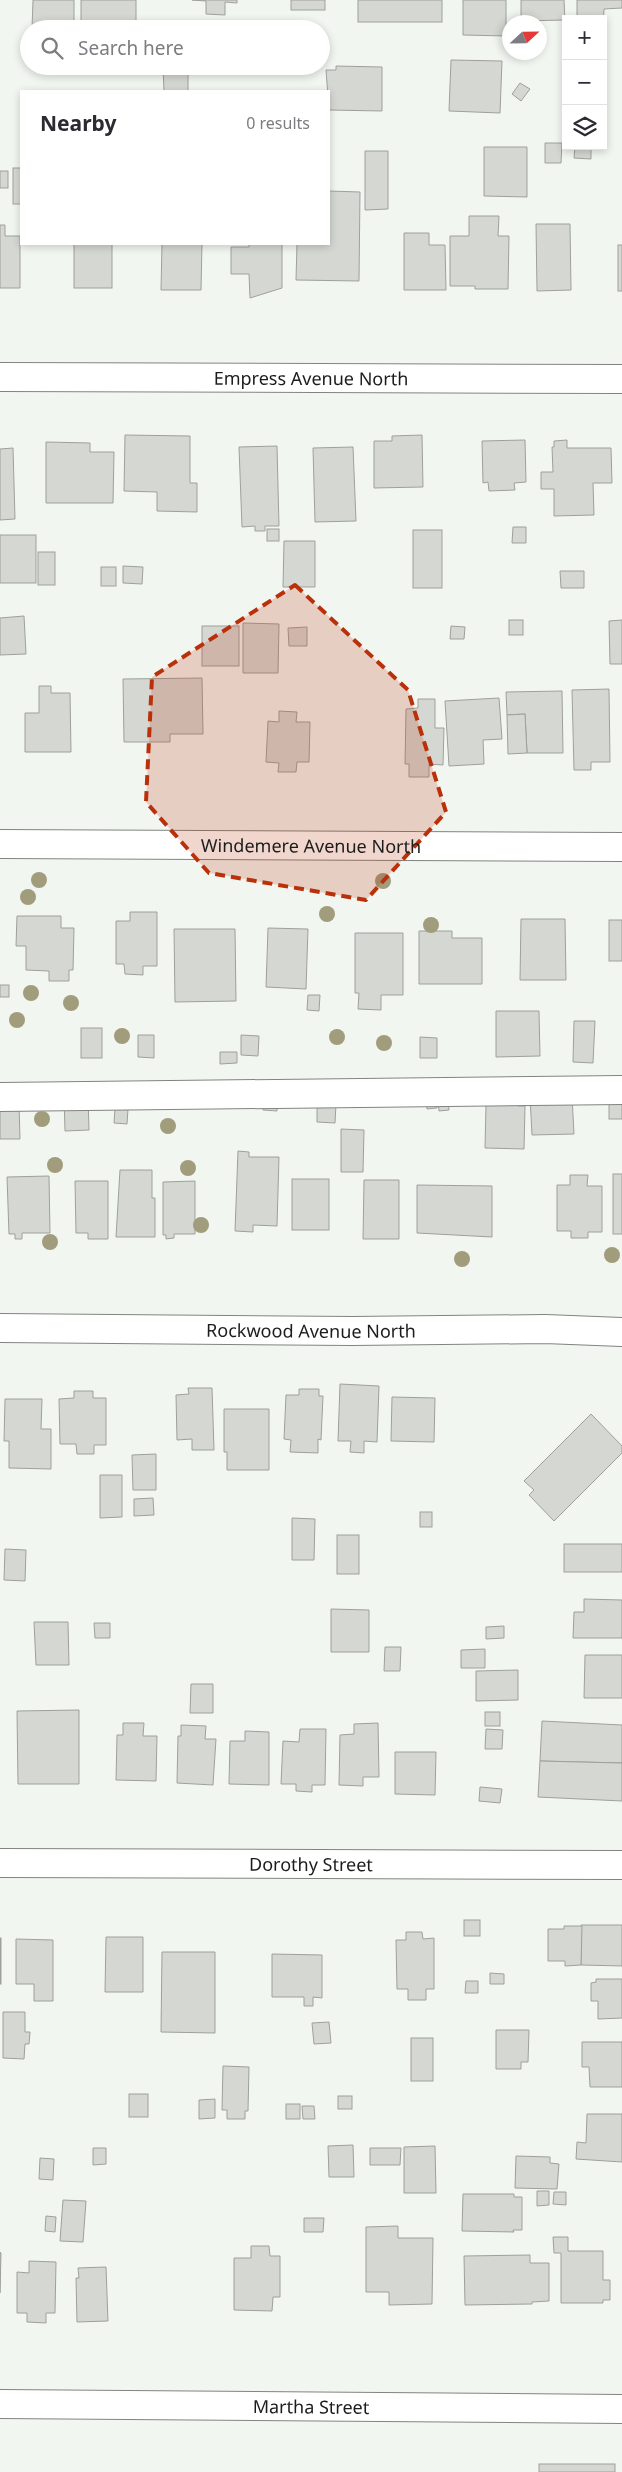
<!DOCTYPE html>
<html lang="en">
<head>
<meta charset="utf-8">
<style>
	body { margin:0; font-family:"Noto Sans",sans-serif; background:#f7f7f7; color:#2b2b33 }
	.controls { position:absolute; right:15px; top:15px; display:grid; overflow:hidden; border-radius:0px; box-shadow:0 2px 8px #0003 }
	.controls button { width:45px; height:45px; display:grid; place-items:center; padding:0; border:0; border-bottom:1px solid #e1e1e2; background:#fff; color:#2b2b33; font:25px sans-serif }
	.compass { position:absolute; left:502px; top:15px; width:45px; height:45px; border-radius:50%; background:#fff; box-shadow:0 2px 8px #0003; rotate:68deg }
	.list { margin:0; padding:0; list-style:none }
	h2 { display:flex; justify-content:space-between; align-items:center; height:65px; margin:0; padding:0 20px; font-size:21px }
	h2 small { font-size:16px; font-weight:400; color:#7c7c81 }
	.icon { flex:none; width:28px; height:28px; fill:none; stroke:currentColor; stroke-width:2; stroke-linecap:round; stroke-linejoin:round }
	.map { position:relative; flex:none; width:622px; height:2472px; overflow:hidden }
	.search { position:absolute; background:#fff; box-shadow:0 2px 8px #0003; left:20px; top:20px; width:310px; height:55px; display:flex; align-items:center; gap:12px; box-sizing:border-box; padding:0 18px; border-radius:28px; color:#7c7c81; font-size:19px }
	.panel { position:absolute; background:#fff; box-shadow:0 2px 8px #0003; left:20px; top:90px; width:310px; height:155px; border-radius:0px }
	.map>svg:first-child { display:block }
	.building { fill:#d5d7d2; stroke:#9fa09c }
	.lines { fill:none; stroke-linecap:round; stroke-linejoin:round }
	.minor-casing { stroke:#808480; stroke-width:30 }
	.minor { stroke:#fff; stroke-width:28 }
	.tree { fill:#a19c7b }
	.marked { fill:#ba300a; fill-opacity:0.2; stroke:#ba300a; stroke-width:4; stroke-dasharray:10 6; stroke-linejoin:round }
	.labels { text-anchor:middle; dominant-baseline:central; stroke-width:4.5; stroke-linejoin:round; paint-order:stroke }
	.street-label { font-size:18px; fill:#1b1c1b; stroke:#fff }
</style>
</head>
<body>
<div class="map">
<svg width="622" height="2472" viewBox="0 0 622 2472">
	<rect width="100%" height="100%" fill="#f2f6f1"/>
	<g class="building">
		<path d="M33,0h41v29h-42z"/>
		<rect x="81" y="0" width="55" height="29"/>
		<path d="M192,0h45v3l-12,-1v13l-19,-1v-13z"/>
		<rect x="291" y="0" width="34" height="10"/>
		<rect x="358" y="0" width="84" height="22"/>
		<path d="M463,0h43v36l-43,-1z"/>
		<path d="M521,0h43l1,20 -44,1z"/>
		<path d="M577,0h45v8l-18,1 -1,17v-7h-26z"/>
		<path d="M451,60l51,1 -2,52 -51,-2z"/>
		<path d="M141,66h18v5l-19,1z"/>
		<path d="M163,66h25v25h-24z"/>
		<path d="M247,66h17v4l-17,-1z"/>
		<path d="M336,66l46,1v44l-53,-1 -3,-40h10z"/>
		<path d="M520,83l10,6 -9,12 -9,-7z"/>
		<path d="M545,143h17l-1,20h-16z"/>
		<path d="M575,146h16v13l-17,-1z"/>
		<path d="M484,147h43v50l-43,-1z"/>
		<path d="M365,151h23v58l-23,1z"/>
		<rect x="13" y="168" width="8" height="36"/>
		<rect x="0" y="171" width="8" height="17"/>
		<path d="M329,191l31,1 -1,89 -63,-1 1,-36h32z"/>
		<path d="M469,216h30l-1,20h11l-1,53h-33v-3h-25v-50h19z"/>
		<path d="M536,224h34l1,66 -34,1z"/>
		<path d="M0,225h5v11h15v52h-20z"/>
		<path d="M404,233h25v12h16l1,45h-42z"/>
		<rect x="74" y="244" width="38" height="44"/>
		<path d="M162,244h40l-1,46h-40z"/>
		<path d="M249,244h33v44l-32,10 -1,-24h-18v-27h18z"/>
		<rect x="618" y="245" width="4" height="46"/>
		<path d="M125,435l65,1v47h7v29l-40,-1v-19l-33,-1z"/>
		<path d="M422,435l1,52 -49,1v-47h18v-5z"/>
		<path d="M525,440l1,42 -12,1 1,7 -26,1 -1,-9 -5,1 -1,-42z"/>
		<path d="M567,440v8h44l1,35h-19l1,32 -40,1v-27h-13v-17h12l-1,-25h2v-6z"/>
		<path d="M46,442l44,1v9h24l-1,51h-67z"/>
		<path d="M277,446l2,80h-14v5h-10v-5l-13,1 -3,-80z"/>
		<path d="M353,447l3,74 -41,1 -2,-74z"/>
		<path d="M13,448l2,71 -15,1v-71z"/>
		<path d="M513,527h13v16h-14z"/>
		<rect x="267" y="529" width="12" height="12"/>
		<rect x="413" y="530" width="29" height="58"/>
		<rect x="0" y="535" width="36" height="48"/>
		<path d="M284,541h31v46h-32z"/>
		<rect x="38" y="552" width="17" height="33"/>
		<path d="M123,566l20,1 -1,17 -19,-1z"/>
		<rect x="101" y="567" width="15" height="19"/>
		<path d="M560,571h24v17h-23z"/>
		<path d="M24,616l2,38 -26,1v-37z"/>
		<rect x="509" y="620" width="14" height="15"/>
		<path d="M622,620v44h-12l-1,-43z"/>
		<path d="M243,623l36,1 -1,49h-35z"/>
		<rect x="202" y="626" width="37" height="40"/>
		<path d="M451,626l14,1 -1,12h-14z"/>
		<path d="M307,627v19h-18l-1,-18z"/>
		<path d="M202,678l1,56h-33v8h-46l-1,-63z"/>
		<path d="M39,686h12v7h19l1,59h-46v-39h14z"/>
		<path d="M609,689l1,73h-19v8h-17l-2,-80z"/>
		<path d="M562,691l1,62h-36l-2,-39 -18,1 -1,-23z"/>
		<path d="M499,698l3,41 -19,1 1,24 -35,2 -4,-65z"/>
		<path d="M418,699h17v29h9l-1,37 -14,-1v13h-20v-13h-4l1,-55 12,-1z"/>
		<path d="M279,711l18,1 -1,10h14l-1,40h-12l-1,10h-18l1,-9 -13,-1 2,-41 11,1z"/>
		<path d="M525,714l2,39 -19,1 -1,-39z"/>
		<path d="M130,912h27v54h-14v9l-18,-1 -1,-10h-8v-43h14z"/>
		<path d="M17,916h44v12h13l-1,42h-4v11h-20v-10l-23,-1v-24h-10z"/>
		<path d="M521,919h44l1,61h-46z"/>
		<rect x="609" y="920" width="13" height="41"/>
		<path d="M268,928l40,1 -2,60 -40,-2z"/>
		<path d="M174,929h61l1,72 -61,1z"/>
		<path d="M419,931h33v7h30v46h-63z"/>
		<path d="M355,933h48v62h-22v15l-23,-1 1,-16h-4z"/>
		<rect x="0" y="985" width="9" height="12"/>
		<path d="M308,995h12l-1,16 -12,-1z"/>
		<path d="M496,1011h43l1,45 -44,1z"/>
		<path d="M574,1021h21l-2,42 -20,-1z"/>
		<rect x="81" y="1028" width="21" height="30"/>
		<path d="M138,1035h16v23l-16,-1z"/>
		<path d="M241,1035l18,1 -1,20 -17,-1z"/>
		<path d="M420,1037l17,1v20h-17z"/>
		<path d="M220,1052h17v11l-17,1z"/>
		<path d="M263,1094h14v17l-14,-1z"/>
		<path d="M88,1095l1,35 -24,1 -1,-35z"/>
		<path d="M572,1096l2,38 -42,1 -2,-38z"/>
		<rect x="609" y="1096" width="13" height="23"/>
		<path d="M437,1097v11l-10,1 -1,-11z"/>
		<path d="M490,1097h28v9h7l-1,43 -39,-1 1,-43h4z"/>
		<path d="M448,1099l1,11 -10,1 -1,-11z"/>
		<path d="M317,1103l19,1 -1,19 -18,-1z"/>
		<path d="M0,1105h19l1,34h-20z"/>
		<path d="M115,1108l13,1 -1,15 -13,-1z"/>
		<path d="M341,1129l23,1 -1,42h-22z"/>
		<path d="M238,1151l11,1v5h30l-2,69 -24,-1v7l-18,-1z"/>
		<path d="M120,1170h32v28h3v39h-39z"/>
		<rect x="613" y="1174" width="9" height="60"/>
		<path d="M570,1175h18l-1,11h15v46h-14v6h-17v-7h-14v-46h13z"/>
		<path d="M49,1176l1,57h-28v6h-7v-5h-6l-2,-57z"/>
		<rect x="292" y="1179" width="37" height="51"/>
		<path d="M364,1180h35v59h-36z"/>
		<path d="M75,1181h33v58h-20v-6h-12z"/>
		<path d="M195,1181v53h-21v4l-8,1v-4h-3v-53z"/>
		<path d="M417,1185l75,1v51l-75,-4z"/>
		<path d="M340,1384l39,2 -2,56 -13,-1v12l-14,-1 1,-11h-13z"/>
		<path d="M188,1388h24l2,62h-22v-11l-15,1 -1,-45 13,-1z"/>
		<path d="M299,1389h20v7h4l-2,44 -3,-1v14l-28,-1 1,-12 -7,-1 2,-44h13z"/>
		<path d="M74,1391h19v7h13v47h-12v9h-17l-1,-10h-16l-1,-45 15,-1z"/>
		<path d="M392,1397l43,1 -1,44 -43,-1z"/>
		<path d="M5,1399h37l-1,30h10v40l-42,-1v-27h-5z"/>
		<path d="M224,1409h45v61h-42v-18h-3z"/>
		<path d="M591,1414l31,32v7l-68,68 -25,-26 5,-5 -10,-9z"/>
		<path d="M156,1454v36h-23l-1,-35z"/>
		<path d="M100,1475h22v42l-22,1z"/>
		<path d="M153,1498l1,17 -20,1v-17z"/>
		<rect x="420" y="1512" width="12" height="15"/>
		<path d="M292,1518l23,1 -1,41h-22z"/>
		<rect x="337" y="1535" width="22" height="39"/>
		<rect x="564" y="1544" width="58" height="28"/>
		<path d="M5,1549l21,1 -1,31 -21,-1z"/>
		<path d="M584,1599l38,1v38h-49l1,-26h10z"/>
		<path d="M331,1609l38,1v42h-38z"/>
		<path d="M34,1622h34l1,43h-33z"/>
		<path d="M94,1623h16v15h-15z"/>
		<path d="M504,1626v12l-18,1v-12z"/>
		<path d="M385,1647h16l-1,24h-16z"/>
		<path d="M485,1649v19h-24v-18z"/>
		<path d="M585,1655h37v43h-38z"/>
		<path d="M518,1670v30l-42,1v-30z"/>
		<path d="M191,1684h22v29h-23z"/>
		<path d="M79,1710v74h-61l-1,-73z"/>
		<rect x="485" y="1712" width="15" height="14"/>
		<path d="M542,1721l80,4v38l-82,-2z"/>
		<path d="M123,1723h21l-1,13h14l-1,45 -40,-1 1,-45h6z"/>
		<path d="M378,1723l1,54h-16v9l-24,-1 1,-50 14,-1v-10z"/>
		<path d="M181,1725l25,1 -1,13h11l-3,46 -36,-2 1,-47h3z"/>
		<path d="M300,1729h26l-1,56h-13v7l-16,-1v-7h-15l2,-43 16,1z"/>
		<path d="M486,1729l17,1 -1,19h-17z"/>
		<path d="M245,1731l24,1v53l-40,-1 1,-43h15z"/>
		<path d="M395,1752h41l-1,43 -40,-1z"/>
		<path d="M540,1761l82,2v38l-84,-4z"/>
		<path d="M480,1787l22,2 -2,14 -21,-2z"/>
		<rect x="464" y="1920" width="16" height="16"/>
		<path d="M581,1925h41v41l-41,-1z"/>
		<path d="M564,1926h18l-1,39 -16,1v-5h-17v-32h16z"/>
		<path d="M406,1932h16l1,7 11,-1v51h-8v11h-18v-11h-11l-1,-49h10z"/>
		<path d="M106,1937h37v55h-38z"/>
		<rect x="0" y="1938" width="1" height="46"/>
		<path d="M16,1939l37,1v61h-19v-17h-18z"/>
		<path d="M162,1952h53v81l-54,-1z"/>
		<path d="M272,1954l50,1v43l-9,-1v9h-9v-9h-32z"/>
		<path d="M490,1973l14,1v10h-14z"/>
		<path d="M596,1979h26v39l-24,1v-18h-7v-18l5,-1z"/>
		<path d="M466,1981h12v12h-13z"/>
		<path d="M3,2012h22v20h5l-1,12h-4l-1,15 -21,-1z"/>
		<path d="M329,2022l2,21 -17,1 -2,-21z"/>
		<path d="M496,2030h33l-1,32h-7v7h-25z"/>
		<rect x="411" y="2038" width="22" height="43"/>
		<path d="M582,2042h40v45h-32l-1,-20h-7z"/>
		<path d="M223,2066l26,1 -1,44h-3v8h-18v-9h-5z"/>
		<rect x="129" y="2094" width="19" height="23"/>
		<rect x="338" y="2096" width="14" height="13"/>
		<path d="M215,2099v19l-16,1v-19z"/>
		<rect x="286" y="2104" width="14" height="15"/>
		<path d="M302,2106h12l1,13h-12z"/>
		<path d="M587,2114h35v48l-46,-3 1,-17 9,1z"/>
		<path d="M353,2145l1,32h-25l-1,-31z"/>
		<path d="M435,2146l1,47h-32v-46z"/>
		<path d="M93,2148h13v16l-13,1z"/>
		<path d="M370,2148h31l-1,17h-30z"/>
		<path d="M516,2156l34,1v6l9,1 -2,25 -42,-1z"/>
		<path d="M40,2158l14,1 -1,21 -14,-1z"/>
		<path d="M537,2191h12v14l-12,1z"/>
		<path d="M554,2192h12v13l-13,-1z"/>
		<path d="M463,2194h51v3h8v33h-9l1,2 -52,-1z"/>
		<path d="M63,2200l23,1 -3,41 -23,-1z"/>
		<path d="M46,2216l10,1 -1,15 -10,-1z"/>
		<path d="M304,2218h20l-1,14h-19z"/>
		<path d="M398,2226v12h35l-1,66 -43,1v-13h-23v-65z"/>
		<path d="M553,2237h15v14h35v29h7v20h-7v3h-42v-50h-7z"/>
		<path d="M251,2246h18l1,10h10v41h-7l-1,14 -38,-1v-52h17z"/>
		<path d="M0,2252l1,1 -1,40z"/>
		<path d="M530,2255v8h19v38l-17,1v2l-67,1 -1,-49z"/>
		<path d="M29,2261l27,1 -1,51h-9v10l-19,-1v-9h-10v-41l12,1z"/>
		<path d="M106,2267l2,54 -31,1 -1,-44h3l-1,-10z"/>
		<rect x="539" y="2464" width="76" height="8"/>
	</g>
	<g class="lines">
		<defs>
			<g id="minor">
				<path id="s1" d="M0,377l622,2"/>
				<path id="s2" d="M0,844l622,3"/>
				<path d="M0,1097l622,-7"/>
				<path id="s3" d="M0,1328l352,3 193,-2 77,3"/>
				<path id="s4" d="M0,1863l622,2"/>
				<path id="s5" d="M0,2404l622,5"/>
			</g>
		</defs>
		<use href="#minor" class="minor-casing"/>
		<use href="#minor" class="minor"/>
	</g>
	<g class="tree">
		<circle cx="39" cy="880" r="8"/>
		<circle cx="383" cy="881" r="8"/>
		<circle cx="28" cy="897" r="8"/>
		<circle cx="327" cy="914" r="8"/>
		<circle cx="431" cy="925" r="8"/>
		<circle cx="31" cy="993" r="8"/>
		<circle cx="71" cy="1003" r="8"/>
		<circle cx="17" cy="1020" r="8"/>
		<circle cx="122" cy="1036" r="8"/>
		<circle cx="337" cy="1037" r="8"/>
		<circle cx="384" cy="1043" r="8"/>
		<circle cx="42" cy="1119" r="8"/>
		<circle cx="168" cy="1126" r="8"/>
		<circle cx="55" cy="1165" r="8"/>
		<circle cx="188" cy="1168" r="8"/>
		<circle cx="201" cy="1225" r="8"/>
		<circle cx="50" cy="1242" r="8"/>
		<circle cx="612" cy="1255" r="8"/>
		<circle cx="462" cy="1259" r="8"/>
	</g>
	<path class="marked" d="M295,585l113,105 38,122 -80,88 -157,-27 -63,-71 6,-125z"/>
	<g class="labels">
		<g class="street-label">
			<text stroke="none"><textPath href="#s1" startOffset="311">Empress Avenue North</textPath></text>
			<text stroke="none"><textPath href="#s2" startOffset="311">Windemere Avenue North</textPath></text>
			<text stroke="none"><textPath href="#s3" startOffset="311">Rockwood Avenue North</textPath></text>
			<text stroke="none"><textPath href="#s4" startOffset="311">Dorothy Street</textPath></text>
			<text stroke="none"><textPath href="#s5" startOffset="311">Martha Street</textPath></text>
		</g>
	</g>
</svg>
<div class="controls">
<button>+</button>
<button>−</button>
<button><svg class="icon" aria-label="layers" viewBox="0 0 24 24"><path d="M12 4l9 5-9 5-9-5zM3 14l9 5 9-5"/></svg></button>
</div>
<svg class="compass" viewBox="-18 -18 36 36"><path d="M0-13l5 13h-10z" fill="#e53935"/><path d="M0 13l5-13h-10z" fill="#7c7c81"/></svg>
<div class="search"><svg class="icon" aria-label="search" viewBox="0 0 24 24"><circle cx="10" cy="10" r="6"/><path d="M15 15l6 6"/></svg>Search here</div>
<section class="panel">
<h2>Nearby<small>0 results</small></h2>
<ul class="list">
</ul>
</section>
</div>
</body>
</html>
